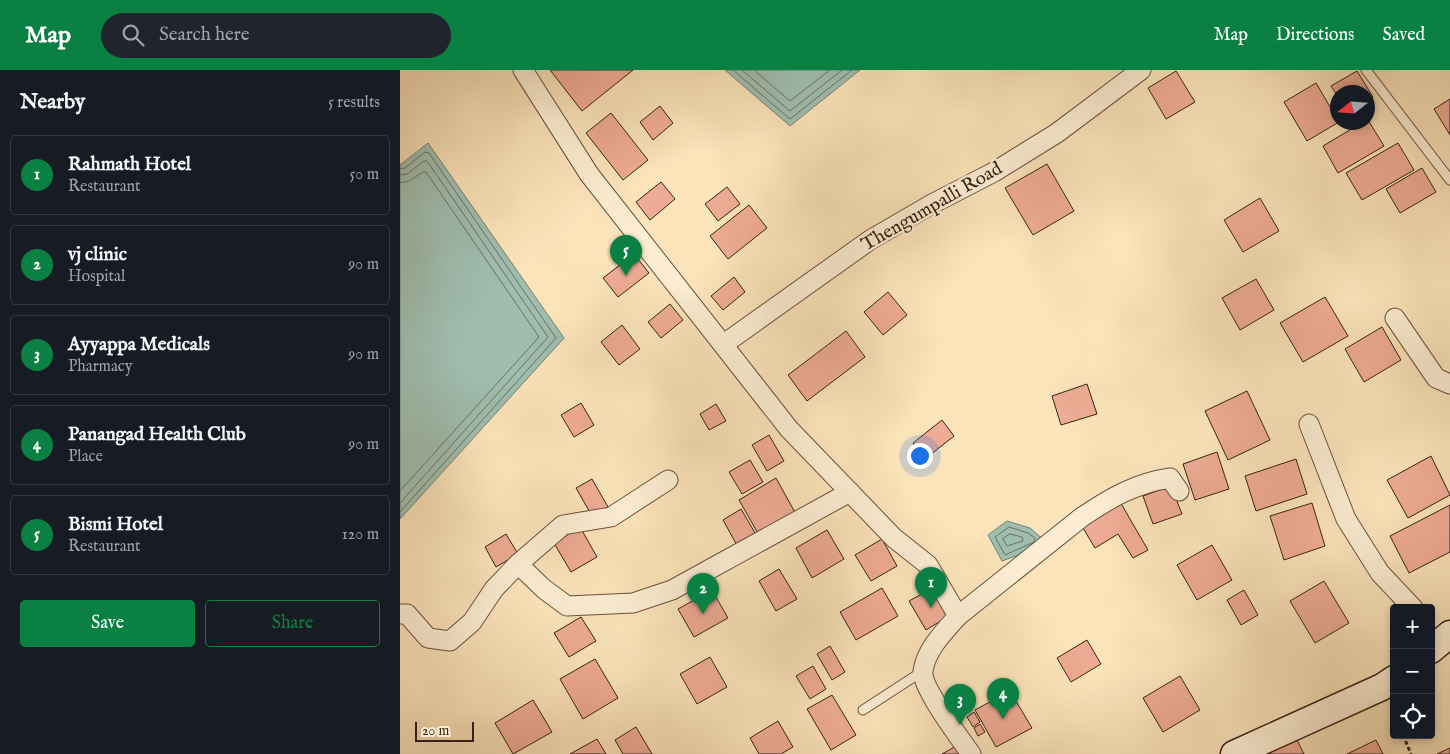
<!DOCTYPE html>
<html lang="en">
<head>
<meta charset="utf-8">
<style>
	body { margin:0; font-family:"IM FELL English",serif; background:#20242c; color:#f1f3f6 }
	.controls { position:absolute; right:15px; bottom:15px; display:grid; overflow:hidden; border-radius:5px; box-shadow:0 2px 8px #0003 }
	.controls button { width:45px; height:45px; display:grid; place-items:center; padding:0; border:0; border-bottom:1px solid #363941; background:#171b24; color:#f1f3f6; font:25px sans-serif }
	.compass { position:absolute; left:930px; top:15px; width:45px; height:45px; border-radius:50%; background:#171b24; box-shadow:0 2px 8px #0003; rotate:253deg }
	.scale { position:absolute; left:15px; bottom:12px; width:59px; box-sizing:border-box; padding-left:5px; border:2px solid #382214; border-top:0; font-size:14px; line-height:18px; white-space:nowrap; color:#382214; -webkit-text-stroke:4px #fcedd2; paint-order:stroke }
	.you { position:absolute; left:519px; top:385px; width:18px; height:18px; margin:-12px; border:4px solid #fff; border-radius:50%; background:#1a73e8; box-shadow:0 0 0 8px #1a73e833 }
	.badge { display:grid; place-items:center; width:32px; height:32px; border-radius:50%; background:#0b8043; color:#fff; font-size:16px; font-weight:700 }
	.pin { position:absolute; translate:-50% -41px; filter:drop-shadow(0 1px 2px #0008) }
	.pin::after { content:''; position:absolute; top:26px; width:18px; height:15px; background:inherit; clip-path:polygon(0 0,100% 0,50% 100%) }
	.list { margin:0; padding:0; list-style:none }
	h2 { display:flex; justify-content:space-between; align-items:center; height:65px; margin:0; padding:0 20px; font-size:21px }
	h2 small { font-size:16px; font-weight:400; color:#9ea1a6 }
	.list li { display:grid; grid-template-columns:32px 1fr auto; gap:15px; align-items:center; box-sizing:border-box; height:80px; margin:0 10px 10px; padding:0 10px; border:1px solid #363941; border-radius:5px }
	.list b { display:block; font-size:19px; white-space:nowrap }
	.list p { margin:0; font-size:16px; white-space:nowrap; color:#9ea1a6 }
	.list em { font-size:16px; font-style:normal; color:#9ea1a6 }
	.actions { display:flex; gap:10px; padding:15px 20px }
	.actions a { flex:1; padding:11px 0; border:1px solid #0b8043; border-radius:5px; text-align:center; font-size:18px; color:#0b8043 }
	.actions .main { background:#0b8043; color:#fff }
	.icon { flex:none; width:28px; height:28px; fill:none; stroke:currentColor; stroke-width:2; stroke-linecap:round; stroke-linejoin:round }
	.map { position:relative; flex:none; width:1050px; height:684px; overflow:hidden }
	header { display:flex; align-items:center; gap:30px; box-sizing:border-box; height:70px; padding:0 25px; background:#0b8043; color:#fff }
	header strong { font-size:24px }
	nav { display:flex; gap:28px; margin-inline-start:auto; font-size:18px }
	.search { width:350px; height:45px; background:#20242c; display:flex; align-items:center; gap:12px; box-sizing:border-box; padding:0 18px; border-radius:28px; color:#9ea1a6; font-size:19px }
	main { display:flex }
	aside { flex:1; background:#171b24 }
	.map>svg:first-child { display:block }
	.water { fill:#9fbeb0; stroke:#768072 }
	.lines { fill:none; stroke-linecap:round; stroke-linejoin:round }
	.shore { stroke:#6c7062; stroke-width:1 }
	.building { fill:#eeab95; stroke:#382214 }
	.service-casing { stroke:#69523e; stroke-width:11 }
	.minor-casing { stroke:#69523e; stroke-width:21 }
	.secondary-casing { stroke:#382214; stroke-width:29 }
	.path { stroke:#382214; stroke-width:3; stroke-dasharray:4 2.5; stroke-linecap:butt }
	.service { stroke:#fcedd2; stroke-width:9 }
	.minor { stroke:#fcedd2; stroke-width:19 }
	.secondary { stroke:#fcedd2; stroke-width:26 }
	.labels { text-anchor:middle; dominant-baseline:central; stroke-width:5; stroke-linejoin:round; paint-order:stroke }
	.street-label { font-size:19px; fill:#382214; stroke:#fcedd2 }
</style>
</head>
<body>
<header>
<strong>Map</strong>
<div class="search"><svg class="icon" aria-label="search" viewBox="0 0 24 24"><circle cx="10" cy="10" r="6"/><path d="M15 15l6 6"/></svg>Search here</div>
<nav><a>Map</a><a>Directions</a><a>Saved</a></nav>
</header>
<main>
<aside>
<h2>Nearby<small>5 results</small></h2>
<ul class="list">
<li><span class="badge">1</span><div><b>Rahmath Hotel</b><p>Restaurant</p></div><em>50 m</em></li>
<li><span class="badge">2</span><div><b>vj clinic</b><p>Hospital</p></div><em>90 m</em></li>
<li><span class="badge">3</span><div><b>Ayyappa Medicals</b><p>Pharmacy</p></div><em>90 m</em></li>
<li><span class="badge">4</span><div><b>Panangad Health Club</b><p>Place</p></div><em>90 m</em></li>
<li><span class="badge">5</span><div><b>Bismi Hotel</b><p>Restaurant</p></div><em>120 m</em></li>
</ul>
<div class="actions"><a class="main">Save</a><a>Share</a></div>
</aside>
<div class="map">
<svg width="1050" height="684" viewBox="0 0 1050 684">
	<rect width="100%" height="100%" fill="#fbe3ba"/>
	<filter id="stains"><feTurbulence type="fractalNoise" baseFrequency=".004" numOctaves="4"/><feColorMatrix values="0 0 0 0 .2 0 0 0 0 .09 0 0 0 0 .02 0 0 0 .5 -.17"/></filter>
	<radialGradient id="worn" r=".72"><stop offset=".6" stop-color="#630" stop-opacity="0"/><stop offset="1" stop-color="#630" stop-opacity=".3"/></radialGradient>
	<g class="water">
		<path d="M325,0h135l-70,56z"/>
		<path d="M28,73l136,195 -164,181v-354z"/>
		<path d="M607,451l23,7 15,13 -18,11 -25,9 -14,-26z"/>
	</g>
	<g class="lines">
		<g class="shore">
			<path d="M333,0l57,49 62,-49"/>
			<path d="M342,0l48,41 52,-41"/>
			<path d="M354,0l36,31 40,-31"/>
			<path d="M0,99l5,-1 20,-16 4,1 127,185 -156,174"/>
			<path d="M0,105l7,-1 17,-13h3l121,176 -148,166"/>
			<path d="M0,113l9,-2 14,-9h3l113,165 -139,154"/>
			<path d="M610,464l12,3 1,4 -16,5 -4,-7z"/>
			<path d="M634,472l-29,13 -10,-18 14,-10 19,6 7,5 -1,3"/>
		</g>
	</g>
	<g class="building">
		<path d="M150,0h83l-51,41z"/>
		<path d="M776,1l19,31 -29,17 -18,-31z"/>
		<path d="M957,1l16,26 -5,3v-8h-30v5l-7,-11z"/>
		<path d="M916,13l23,39 -32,19 -23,-39z"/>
		<path d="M1050,29v36l-16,-26z"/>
		<path d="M260,36l13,17 -20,17 -13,-18z"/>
		<path d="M211,43l37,47 -25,20 -37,-47z"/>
		<path d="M968,50l16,26 -46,27 -15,-27 40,-24h5z"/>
		<path d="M998,73l16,27 -52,30 -16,-27z"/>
		<path d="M647,94l27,47 -41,24 -28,-47z"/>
		<path d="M1022,98l14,24 -36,21 -14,-24z"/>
		<path d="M261,112l14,17 -25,21 -14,-18z"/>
		<path d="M327,117l13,17 -22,17 -13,-17z"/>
		<path d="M860,128l19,33 -36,21 -19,-32z"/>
		<path d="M349,135l18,23 -39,31 -18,-23z"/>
		<path d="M234,184l15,19 -31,24 -15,-19z"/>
		<path d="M334,207l11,15 -22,18 -12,-14z"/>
		<path d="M856,209l18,31 -34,20 -18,-32z"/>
		<path d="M488,222l19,23 -24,20 -19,-23z"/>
		<path d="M925,227l23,39 -45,26 -23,-39z"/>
		<path d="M270,234l13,16 -22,18 -13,-16z"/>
		<path d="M222,255l18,24 -21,16 -18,-23z"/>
		<path d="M982,257l19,33 -37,22 -19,-33z"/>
		<path d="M446,261l19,26 -58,44 -19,-26z"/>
		<path d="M687,314l10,30 -36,11 -9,-29z"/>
		<path d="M847,321l23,49 -42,20 -23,-49z"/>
		<path d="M181,333l13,22 -20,12 -13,-22z"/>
		<path d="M316,334l10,17 -17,9 -9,-16z"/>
		<path d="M542,350l12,16 -29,23 -12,-16z"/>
		<path d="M369,365l15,26 -17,10 -15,-26z"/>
		<path d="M817,382l12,37 -34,11 -12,-36z"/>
		<path d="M1031,386l19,39 -42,23 -21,-38z"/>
		<path d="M896,389l11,35 -51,17 -11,-35z"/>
		<path d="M350,390l13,22 -21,12 -13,-22z"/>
		<path d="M376,408l21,38 -37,21 -21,-37z"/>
		<path d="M192,409l16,28 -16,9 -16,-28z"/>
		<path d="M771,416l11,28 -29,10 -10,-28z"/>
		<path d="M719,430l29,50 -15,8 -15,-24 -23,14 -15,-25z"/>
		<path d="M912,433l13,43 -41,14 -14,-44z"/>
		<path d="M1050,435v47l-41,21 -19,-37z"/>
		<path d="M341,439l17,29 -19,11 -16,-29z"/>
		<path d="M180,457l17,30 -26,15 -17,-29z"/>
		<path d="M427,460l17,29 -32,19 -16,-30z"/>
		<path d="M106,464l12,20 -22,13 -11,-20z"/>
		<path d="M482,469l15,27 -26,15 -16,-26z"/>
		<path d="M812,475l20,35 -35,20 -20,-35z"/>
		<path d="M379,499l18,30 -21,12 -17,-30z"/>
		<path d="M924,511l25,42 -34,20 -25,-42z"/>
		<path d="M536,516l16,28 -26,16 -17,-29z"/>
		<path d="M482,518l16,28 -42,24 -16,-28z"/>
		<path d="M312,520l16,28 -34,19 -16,-28z"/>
		<path d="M844,520l14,25 -17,10 -14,-25z"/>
		<path d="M181,547l15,24 -27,16 -15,-24z"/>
		<path d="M687,570l14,24 -30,18 -14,-24z"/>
		<path d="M430,576l15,26 -13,8 -15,-26z"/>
		<path d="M310,587l17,30 -30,17 -17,-30z"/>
		<path d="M195,589l23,39 -35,21 -23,-40z"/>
		<path d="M413,596l13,23 -16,10 -14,-23z"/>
		<path d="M780,606l20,34 -37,22 -20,-34z"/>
		<path d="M610,621l22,37 -36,19 -21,-37z"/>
		<path d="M432,625l24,40 -25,15 -24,-41z"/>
		<path d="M133,630l19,32 -39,22 -18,-31z"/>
		<path d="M574,642l6,10 -7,5 -6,-10z"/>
		<path d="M378,651l15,26 -12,7h-22l-9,-16z"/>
		<path d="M580,654l5,8 -7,4 -4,-8z"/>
		<path d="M236,657l16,27h-29l-8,-14z"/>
		<path d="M896,668l8,16h-41z"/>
		<path d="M197,669l9,15h-36z"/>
		<path d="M976,670l7,14h-36z"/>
		<path d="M556,676l5,8h-19z"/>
		<path d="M1050,678v6h-13z"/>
	</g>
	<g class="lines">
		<defs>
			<g id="service">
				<path d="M966,0l84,110"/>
				<path d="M463,640l60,-39"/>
			</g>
			<g id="minor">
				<path d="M123,0l66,104 200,255 105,109 34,27 30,51c-13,15 -32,33 -35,55 -2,16 37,67 48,83"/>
				<path d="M995,248l41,60 14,6"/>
				<path d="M324,274l146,-104 62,-36 62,-32 63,-39 84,-63"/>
				<path d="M909,354l37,95 34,54 33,35"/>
				<path d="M118,494l26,25 23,17 66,-3 39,-13 178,-98"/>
				<path d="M0,544h7l21,24 22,3 22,-19 22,-33 24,-25 45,-39 48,-8 57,-37"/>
				<path d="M558,546l124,-99c28,-19 54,-34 88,-39l9,13"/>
			</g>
			<g id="secondary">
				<path d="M1031,580l19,-16"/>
				<path d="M834,684l148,-67 12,-8"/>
			</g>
		</defs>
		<use href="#service" class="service-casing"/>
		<use href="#minor" class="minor-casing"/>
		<use href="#secondary" class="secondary-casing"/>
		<path class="path" d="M1003,665l8,19"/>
		<use href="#service" class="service"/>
		<use href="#minor" class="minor"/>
		<use href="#secondary" class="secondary"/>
	</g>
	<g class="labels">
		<g class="street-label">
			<text transform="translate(532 137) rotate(-30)">Thengumpalli Road</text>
		</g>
	</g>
	<rect width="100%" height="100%" filter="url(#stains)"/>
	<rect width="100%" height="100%" fill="url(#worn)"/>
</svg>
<div class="controls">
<button>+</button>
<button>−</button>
<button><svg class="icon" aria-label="locate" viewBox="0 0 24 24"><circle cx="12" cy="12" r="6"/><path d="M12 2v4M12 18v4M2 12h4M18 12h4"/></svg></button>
</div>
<svg class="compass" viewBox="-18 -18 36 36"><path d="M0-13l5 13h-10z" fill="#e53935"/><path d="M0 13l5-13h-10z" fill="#9ea1a6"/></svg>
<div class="scale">20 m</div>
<div class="you"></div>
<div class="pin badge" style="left:531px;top:538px">1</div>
<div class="pin badge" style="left:303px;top:544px">2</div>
<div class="pin badge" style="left:560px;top:655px">3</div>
<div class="pin badge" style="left:603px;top:649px">4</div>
<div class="pin badge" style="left:226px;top:206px">5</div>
</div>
</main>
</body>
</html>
